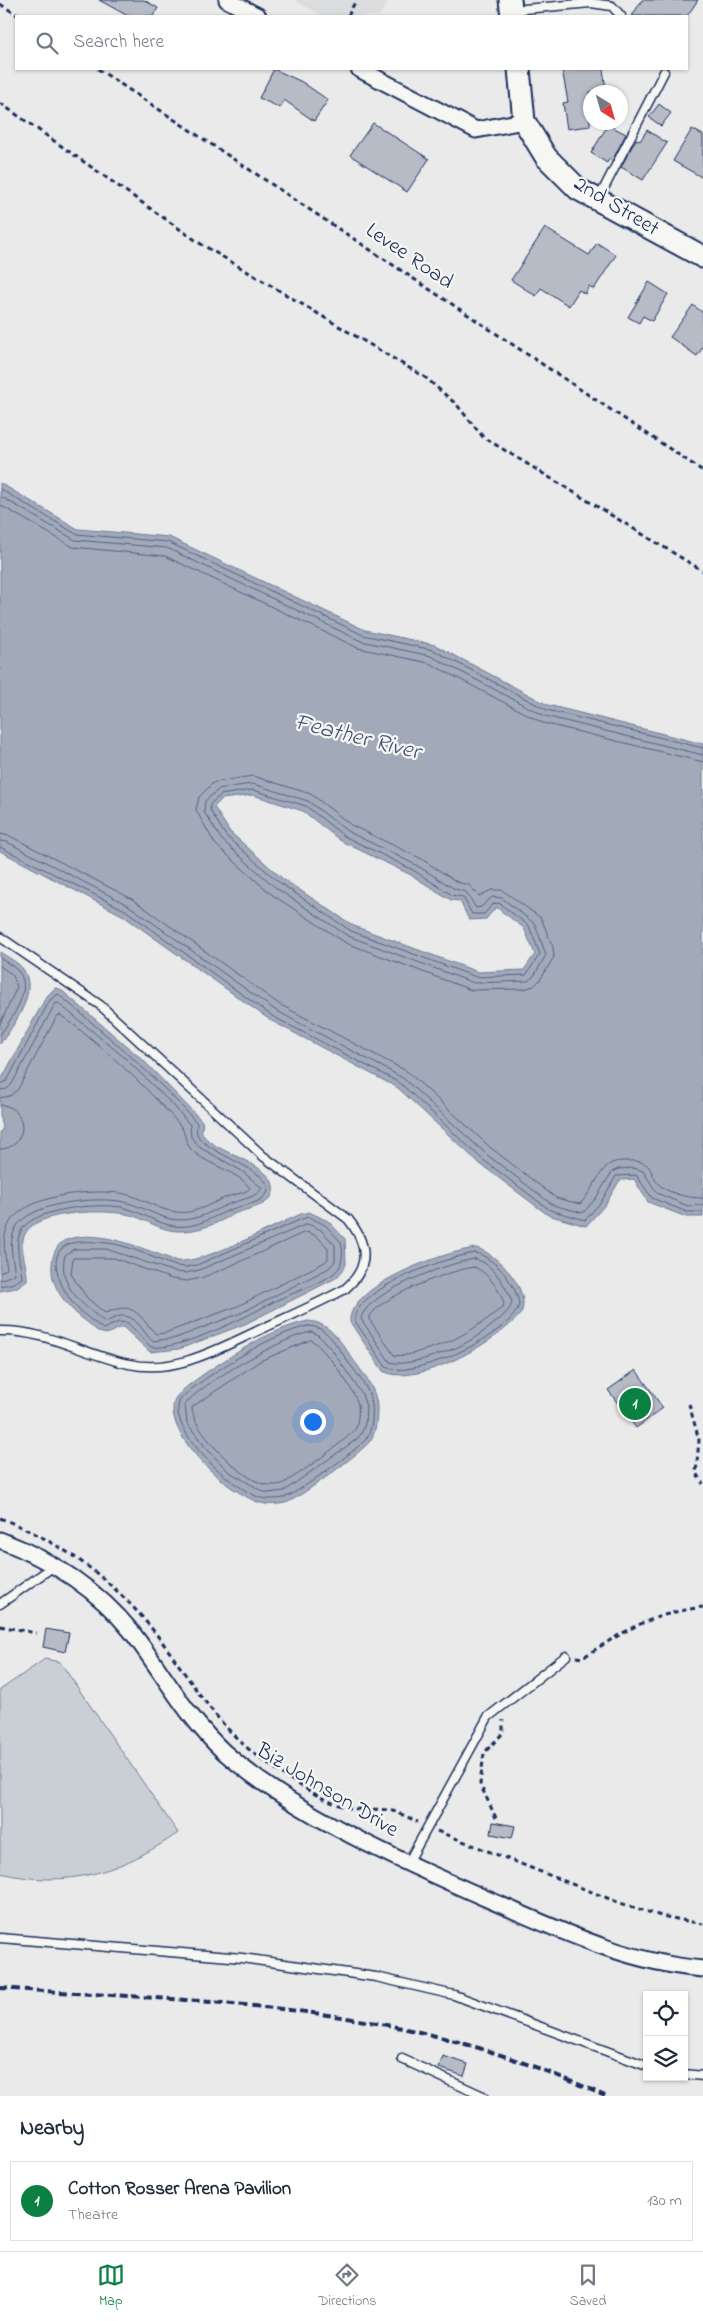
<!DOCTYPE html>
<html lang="en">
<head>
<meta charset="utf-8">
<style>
	body { margin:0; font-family:"Indie Flower",sans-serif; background:#f6f6f7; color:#1f2937 }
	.controls { position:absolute; right:15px; bottom:15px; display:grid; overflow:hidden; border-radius:0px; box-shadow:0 1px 4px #0004 }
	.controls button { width:45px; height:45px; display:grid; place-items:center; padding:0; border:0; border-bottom:1px solid #e0e1e3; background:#fff; color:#1f2937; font:25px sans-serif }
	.compass { position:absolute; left:583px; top:85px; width:45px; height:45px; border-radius:50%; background:#fff; box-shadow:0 1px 4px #0004; rotate:143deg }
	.you { position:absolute; left:312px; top:1421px; width:18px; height:18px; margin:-12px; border:4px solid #fff; border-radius:50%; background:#1a73e8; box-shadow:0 0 0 8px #1a73e833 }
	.badge { display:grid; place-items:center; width:32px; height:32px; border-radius:50%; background:#0b8043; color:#fff; font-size:16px; font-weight:700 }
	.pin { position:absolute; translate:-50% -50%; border:2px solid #fff; box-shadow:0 1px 5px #0006 }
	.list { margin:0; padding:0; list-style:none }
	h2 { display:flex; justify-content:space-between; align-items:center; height:65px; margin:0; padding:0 20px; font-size:21px }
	h2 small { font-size:16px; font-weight:400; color:#747a83 }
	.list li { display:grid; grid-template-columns:32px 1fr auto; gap:15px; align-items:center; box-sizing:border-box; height:80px; margin:0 10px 10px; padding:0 10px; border:1px solid #e0e1e3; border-radius:0px }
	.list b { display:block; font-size:19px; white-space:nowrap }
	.list p { margin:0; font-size:16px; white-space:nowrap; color:#747a83 }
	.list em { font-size:16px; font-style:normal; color:#747a83 }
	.icon { flex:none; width:28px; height:28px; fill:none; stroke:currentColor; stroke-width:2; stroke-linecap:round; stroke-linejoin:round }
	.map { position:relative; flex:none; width:703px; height:2096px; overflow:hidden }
	.search { position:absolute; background:#fff; box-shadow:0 1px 4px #0004; left:15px; right:15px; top:15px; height:55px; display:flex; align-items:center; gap:12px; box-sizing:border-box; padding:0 18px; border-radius:0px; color:#747a83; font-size:19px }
	.sheet { height:155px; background:#fff }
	nav { display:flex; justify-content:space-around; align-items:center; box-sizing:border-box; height:70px; border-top:1px solid #e0e1e3; background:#fff; font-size:14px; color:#747a83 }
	nav a { display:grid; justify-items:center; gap:2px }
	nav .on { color:#0b8043 }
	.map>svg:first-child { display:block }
	.built { fill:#dadcde }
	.green { fill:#caced5; stroke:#727e9a }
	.water { fill:#a2aaba; stroke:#6c7995; fill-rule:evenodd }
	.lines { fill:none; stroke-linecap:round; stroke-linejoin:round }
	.shore { stroke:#516083; stroke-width:1 }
	.building { fill:#b6bbc6; stroke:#1b2f5e }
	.service-casing { stroke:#1b2f5e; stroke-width:11 }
	.minor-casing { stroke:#1b2f5e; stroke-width:19 }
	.secondary-casing { stroke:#1b2f5e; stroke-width:25 }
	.path { stroke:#1b2f5e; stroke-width:3; stroke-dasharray:5 4; stroke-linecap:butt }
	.service { stroke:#f6f6f2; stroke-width:8 }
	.minor { stroke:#f6f6f2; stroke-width:15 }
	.secondary { stroke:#f6f6f2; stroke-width:21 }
	.rail { stroke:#1b2f5e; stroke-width:4; stroke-dasharray:8 4; stroke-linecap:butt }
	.labels { text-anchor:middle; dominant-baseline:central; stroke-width:4.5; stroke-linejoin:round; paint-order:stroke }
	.street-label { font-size:22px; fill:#1b2f5e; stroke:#f6f6f2 }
	.water-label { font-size:24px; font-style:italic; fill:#44547a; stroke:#f6f6f2 }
</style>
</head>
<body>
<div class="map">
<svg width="703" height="2096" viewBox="0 0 703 2096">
	<rect width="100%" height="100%" fill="#e9eae9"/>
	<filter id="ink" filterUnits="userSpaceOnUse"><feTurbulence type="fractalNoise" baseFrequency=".02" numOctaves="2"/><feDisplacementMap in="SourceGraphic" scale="10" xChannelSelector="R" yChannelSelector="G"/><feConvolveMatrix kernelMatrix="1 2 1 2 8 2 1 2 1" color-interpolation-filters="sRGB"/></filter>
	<g filter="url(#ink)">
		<path class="built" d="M294,0h95l-10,16h-56z"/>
		<path class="green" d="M45,1659l15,3 118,171c-57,39 -109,56 -178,40v-183z"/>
		<g class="water">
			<path d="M0,483l78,46 91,8 196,93 70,15 113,60 155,39v473h-17l-38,-15 -14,-23 -14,1 -15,25 -19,21 -38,-11 -69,-52 -81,-75 -128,-68 -148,-105 -122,-64zM253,795l50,16 38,30 70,34 40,25 9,1 9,19 17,-1 10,-12 28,21 11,26 -11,16 -46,2 -124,-46 -71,-47 -53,-47 -16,-25 8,-8z"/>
			<path d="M0,952c7,5 18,10 23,17 16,23 -9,56 -23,75z"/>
			<path d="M55,988l5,1 84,72 58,60c2,5 -2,9 1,14 13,18 65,28 70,50 4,22 -27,23 -39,29 -18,10 -36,18 -57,17 -18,-1 -31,-12 -47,-16 -22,-6 -90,-5 -104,17 -9,15 2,33 1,48l-11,8 -16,3v-159l3,-4 -3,-14v-32l46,-85z"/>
			<path d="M309,1212l19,9 17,18 1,25 -2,5 -8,9 -91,46 -66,25 -29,3 -27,-25c-7,1 -13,9 -21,6 -5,-1 -11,-8 -15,-11 -22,-16 -42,-40 -33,-68 2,-6 6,-12 12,-14 33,-13 81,11 111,21 26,3 96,-35 124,-47z"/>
			<path d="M476,1248c21,5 56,43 45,65 -21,27 -105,76 -138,58l-33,-49c-3,-36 96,-71 126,-74z"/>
			<path d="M308,1321c19,1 30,17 40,31 11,17 29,35 29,56 0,11 -1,25 -7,33 -8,11 -68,55 -82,61 -5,2 -16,3 -22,2 -11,-1 -24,-10 -34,-16 -23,-16 -66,-57 -58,-87 4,-14 73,-55 88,-63 15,-7 31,-14 46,-17z"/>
		</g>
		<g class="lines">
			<g class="shore">
				<path d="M0,489l76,45 92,8 195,93 70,15 114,60 156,38"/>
				<path d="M0,496l75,44 92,8 194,93 70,15 114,60 158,39"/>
				<path d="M0,505l73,42 92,9 193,92 71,15 114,60 160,39"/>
				<path d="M253,776l58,18 40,31 69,33 37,24 12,3 10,11 12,-6h11l39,28 12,29 1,10 -14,23 -6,6 -10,3 -53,1 -125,-47 -75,-49 -56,-50 -19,-34 3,-13 14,-14z"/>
				<path d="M253,784l55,17 39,30 69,34 39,24 11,3 10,16 5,-1 11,-10 10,1 33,26 11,31 -12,21 -6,5 -54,2 -126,-47 -72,-48 -54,-48 -18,-28 1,-11 14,-12z"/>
				<path d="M253,790l53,16 38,30 69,34 39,25 11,2 9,17h12l9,-10 6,-1 30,23 11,28 -14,21 -50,2 -125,-46 -71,-48 -54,-47 -16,-26v-6l11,-9z"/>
				<path d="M0,834l10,2 122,63 147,105 129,68 83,76 65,50 24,6c11,-11 16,-27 27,-38 5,-4 11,-5 18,-5 34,-2 21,15 37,26 12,8 28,11 41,11"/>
				<path d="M0,841l7,1 121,63 147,105 128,68 83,76 67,51 30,8 13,-15 16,-26 6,-3 15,-1 10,3 14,22 31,13 15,-1"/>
				<path d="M0,847l125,63 147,106 128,67 82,76 68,51 35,10 16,-18 15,-26 20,-1 16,23 35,14h16"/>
				<path d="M0,958c5,4 12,7 17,12 18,18 -6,49 -17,65"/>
				<path d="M0,966l13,9 4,12 -17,37"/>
				<path d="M0,1084l7,-3 43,-81 8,-6c48,41 97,81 139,129 0,3 -1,8 0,11 7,19 77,37 71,57 -4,12 -23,14 -33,17 -21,7 -36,21 -61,18 -19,-3 -34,-15 -53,-19 -23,-4 -92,1 -101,26 -6,14 1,30 2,45l-8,5 -14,3"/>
				<path d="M0,1090l7,-1 5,-5 43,-80 3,-1 67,55 49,48 16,19 1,12 8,10 43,24 20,17c-6,10 -20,11 -30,15 -20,7 -30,17 -54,17 -19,-1 -35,-14 -54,-18 -26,-6 -96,0 -109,27 -7,14 -2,31 0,45l-15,6"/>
				<path d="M0,1098l10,-2 8,-7 39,-73 3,-1c17,11 30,24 45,36 26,22 51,47 74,73 8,8 4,20 16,29 16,13 42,18 55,35 -4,5 -14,6 -20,8 -19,6 -33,19 -54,16 -18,-2 -33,-14 -51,-18 -30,-6 -105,0 -118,34 -5,13 -2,28 0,41l-7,4"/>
				<path d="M0,1105c14,0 21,9 22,23 -1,12 -9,21 -22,21"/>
				<path d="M309,1217l16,8 16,17c2,7 2,19 -2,26 -10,14 -48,25 -64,33 -27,15 -95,50 -124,46l-23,-24 -9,-1 -16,7c-9,-7 -19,-14 -27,-22 -12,-13 -34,-53 -7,-63 10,-4 27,-2 38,-1 23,2 47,16 69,23l10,1 11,-2 105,-46z"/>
				<path d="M308,1224l13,6 14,15v16l-6,7 -88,45 -65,25 -24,3c-10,-10 -16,-27 -32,-25 -6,1 -10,5 -15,6 -22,-17 -48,-36 -40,-67l9,-6h32l69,23 11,1 13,-3z"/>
				<path d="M306,1232l11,4 11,12v11l-3,3 -87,44 -73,27 -9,1c-13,-12 -19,-30 -39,-25 -4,1 -8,3 -12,4l-18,-15 -16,-24 2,-16h41l58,21 15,2 14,-3 27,-11z"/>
				<path d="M475,1253c20,4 41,31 44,51 -4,29 -108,77 -133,63l-31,-46c-4,-31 95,-65 120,-68z"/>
				<path d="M475,1259c18,4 31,27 37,43 0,13 -46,43 -59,47 -15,6 -48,18 -63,13l-29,-43c4,-26 89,-57 114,-60z"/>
				<path d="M474,1267c14,5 25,22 30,36l-1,4c-28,22 -48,35 -82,44 -9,3 -19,6 -27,4l-25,-36c5,-21 85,-50 105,-52z"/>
				<path d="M308,1326c18,0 27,17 36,30 10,15 26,31 28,49 1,10 0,26 -6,34 -8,10 -67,53 -80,58 -4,2 -13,2 -18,2 -11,0 -23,-9 -31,-14 -20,-13 -67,-57 -58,-83 4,-12 72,-53 87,-60 13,-6 28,-13 42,-16z"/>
				<path d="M312,1332l6,3 14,15 30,44 4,13 -1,17 -4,10 -4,5 -73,52 -16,2 -6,-2 -34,-20 -22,-23 -19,-25 -2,-18c11,-19 105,-72 127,-73z"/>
				<path d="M311,1340c13,7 43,49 47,64 1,8 0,16 -2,24 -7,11 -62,50 -74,56 -3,1 -9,1 -12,1 -23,1 -80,-56 -78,-78l68,-46z"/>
			</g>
		</g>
		<g class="building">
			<path d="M99,0h45l14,8 -5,8h-25z"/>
			<path d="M642,0h56l-11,16h-55z"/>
			<path d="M274,69l28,13 26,18 -14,21 -30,-21 -4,8 -21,-10z"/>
			<path d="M562,69h41l3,21 -16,2v34l-23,3 -4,-26 5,-1z"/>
			<path d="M659,104l12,9 -10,13 -12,-9z"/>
			<path d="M373,123l56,36 -22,33 -57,-37z"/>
			<path d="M608,125l18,9 -14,27 -3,-2 -2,4 -16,-10z"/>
			<path d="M692,129l11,6v43l-30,-17z"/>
			<path d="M647,130l20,13 -24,37 -22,-13 15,-28 4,2z"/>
			<path d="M545,228l44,27 8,-12 19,12 -22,34 -5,-3 -4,8 -6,-4 -10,16 -28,-18 -5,8 -25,-16z"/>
			<path d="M649,282l19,12 -16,27 -9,-5 -4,7 -11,-6z"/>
			<path d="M693,305l10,8v34l-6,9 -27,-19z"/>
			<path d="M636,1370l27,38 -27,20 -28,-38z"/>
			<path d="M46,1629l23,4 -4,19 -22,-5z"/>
			<path d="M493,1822l22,4 -3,12 -21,-4z"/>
			<path d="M443,2056l25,8 -4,12 -25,-8z"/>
		</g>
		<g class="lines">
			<defs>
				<g id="service">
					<path d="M513,10l78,-7 21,3 9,10"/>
					<path d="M599,198l65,-126"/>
					<path d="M0,937l100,68 163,151 85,63c20,25 23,48 -3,70 -26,14 -53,26 -79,38 -43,19 -89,48 -137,37 -44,-9 -83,-34 -129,-33"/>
					<path d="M0,1604l54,-38"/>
					<path d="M408,1863l80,-146 78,-61"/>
					<path d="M0,1938l242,20 134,19 78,18 193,71"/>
					<path d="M402,2059l81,37"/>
					<path d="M684,2074l19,2"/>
				</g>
				<g id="minor">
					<path d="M227,0l31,16"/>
					<path d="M359,69l117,61 48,-9"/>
					<path d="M0,1540c49,19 97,49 131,91 31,40 55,86 93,121 71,63 183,112 270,150 68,29 135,61 209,67"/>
				</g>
				<g id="secondary">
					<path d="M510,0l2,16"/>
					<path d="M519,69l5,52 22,36 32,32 125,68"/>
				</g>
			</defs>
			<use href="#service" class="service-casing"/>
			<use href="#minor" class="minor-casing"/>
			<use href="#secondary" class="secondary-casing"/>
			<g class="path">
				<path d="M0,4l19,12"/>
				<path d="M348,16l8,-16"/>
				<path d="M98,69l605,402"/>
				<path d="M0,103l201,141 225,134 31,27 26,32 220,134"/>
				<path d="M689,1404l10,36 -3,33 7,11"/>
				<path d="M0,1518c68,27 119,66 163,125 28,38 51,77 88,108 23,18 67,49 94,56 14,4 28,1 42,3 11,1 21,8 31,12"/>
				<path d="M0,1626l36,7"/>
				<path d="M576,1657l6,1c44,-28 68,-44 121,-51"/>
				<path d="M496,1818l-16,-34 4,-31 19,-20v-13"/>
				<path d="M437,1831l183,72 41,13 42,8"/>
			</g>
			<use href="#service" class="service"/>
			<use href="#minor" class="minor"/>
			<use href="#secondary" class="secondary"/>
			<path class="rail" d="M0,1988c125,9 252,12 376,35 78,14 157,40 229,73"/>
		</g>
	</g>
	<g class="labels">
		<g class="street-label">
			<text transform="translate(616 207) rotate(31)">2nd Street</text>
			<text transform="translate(409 257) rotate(34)">Levee Road</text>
			<text transform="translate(327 1791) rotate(31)">Biz Johnson Drive</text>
		</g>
		<g class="water-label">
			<text transform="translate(357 738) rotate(14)">Feather River</text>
		</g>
	</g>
</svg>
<div class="controls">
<button><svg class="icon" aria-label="locate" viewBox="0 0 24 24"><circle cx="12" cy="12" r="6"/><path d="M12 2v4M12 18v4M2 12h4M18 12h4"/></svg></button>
<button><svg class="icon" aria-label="layers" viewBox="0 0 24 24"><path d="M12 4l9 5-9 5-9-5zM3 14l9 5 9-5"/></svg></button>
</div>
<svg class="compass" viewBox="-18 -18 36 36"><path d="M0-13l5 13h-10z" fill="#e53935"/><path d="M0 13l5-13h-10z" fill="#747a83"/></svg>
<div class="you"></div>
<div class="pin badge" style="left:635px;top:1404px">1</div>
<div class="search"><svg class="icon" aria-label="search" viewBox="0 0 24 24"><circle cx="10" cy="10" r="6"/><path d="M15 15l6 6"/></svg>Search here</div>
</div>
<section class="sheet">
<h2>Nearby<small></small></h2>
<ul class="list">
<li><span class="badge">1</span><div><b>Cotton Rosser Arena Pavilion</b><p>Theatre</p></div><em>130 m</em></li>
</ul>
</section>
<nav>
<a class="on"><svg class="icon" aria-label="map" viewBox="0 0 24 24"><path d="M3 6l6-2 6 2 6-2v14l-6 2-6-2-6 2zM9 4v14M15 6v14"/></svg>Map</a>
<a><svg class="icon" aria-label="directions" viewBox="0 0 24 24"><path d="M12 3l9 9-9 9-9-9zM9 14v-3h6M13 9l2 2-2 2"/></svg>Directions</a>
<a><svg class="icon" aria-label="saved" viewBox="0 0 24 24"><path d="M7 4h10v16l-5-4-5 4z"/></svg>Saved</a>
</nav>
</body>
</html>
